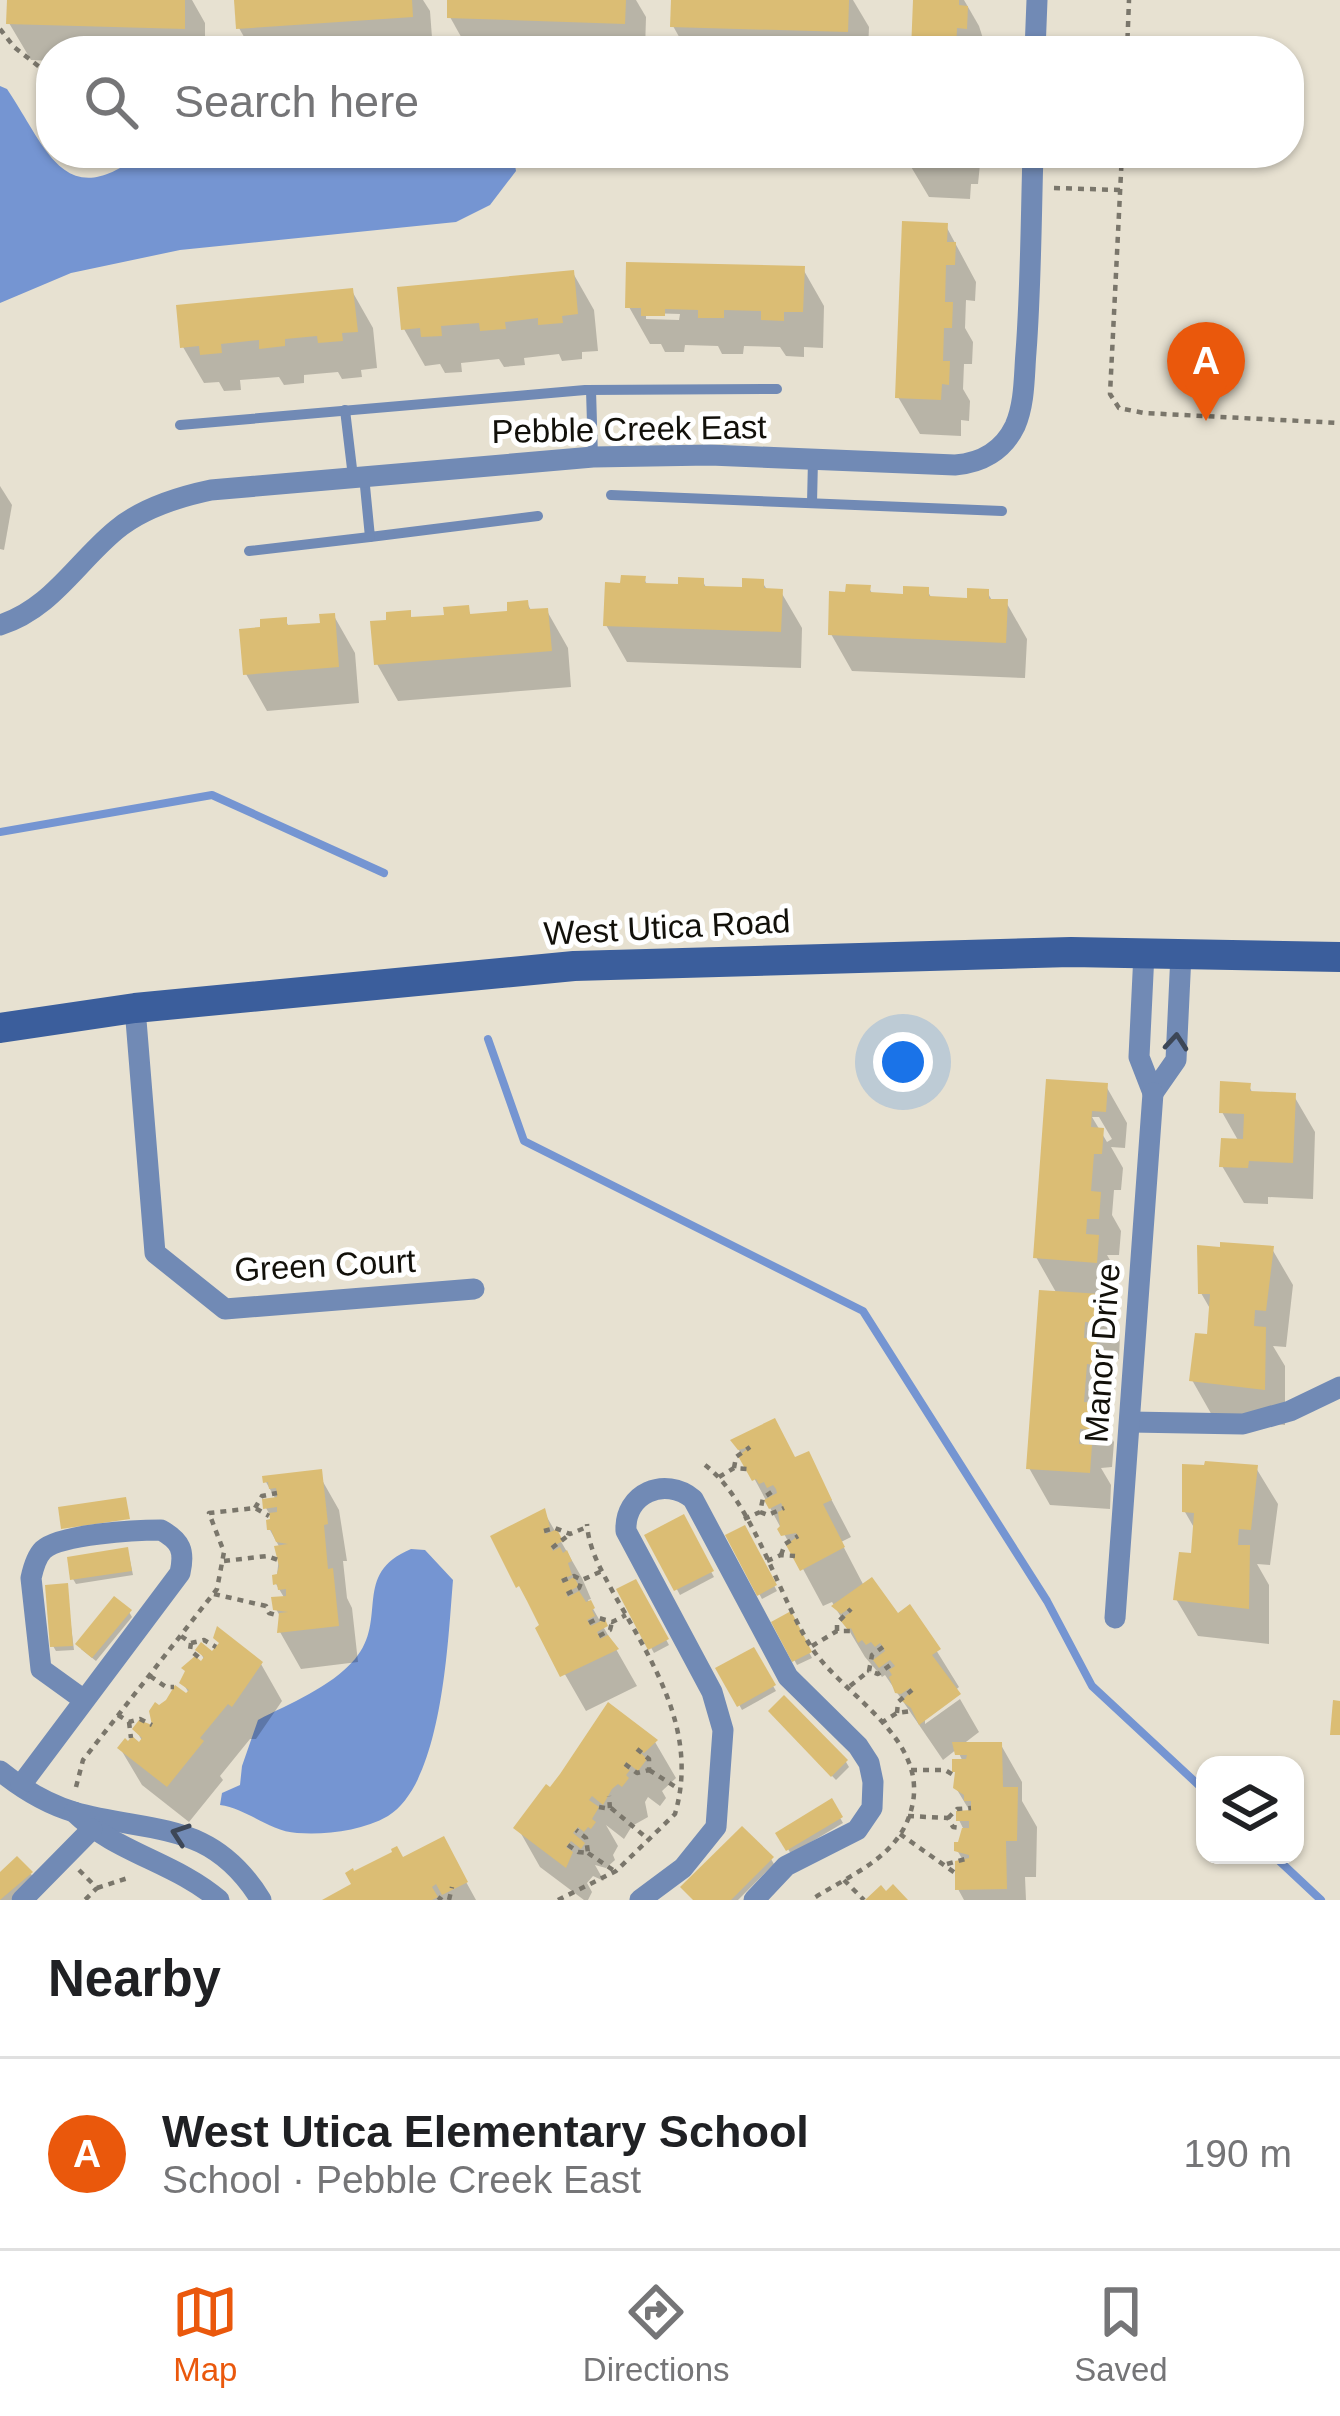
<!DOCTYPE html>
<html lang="en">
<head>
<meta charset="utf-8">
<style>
	body { margin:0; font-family:Arial,sans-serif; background:#f6f6f6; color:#202124 }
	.controls { position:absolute; right:36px; bottom:36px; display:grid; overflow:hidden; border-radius:24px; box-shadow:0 3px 9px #0004 }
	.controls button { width:108px; height:108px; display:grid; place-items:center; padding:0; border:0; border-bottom:3px solid #e0e0e0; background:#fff; color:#202124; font:60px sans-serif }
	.you { position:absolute; left:903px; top:1062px; width:42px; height:42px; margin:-30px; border:9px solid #fff; border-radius:50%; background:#1a73e8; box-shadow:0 0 0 18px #1a73e833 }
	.badge { display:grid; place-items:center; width:78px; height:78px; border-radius:50%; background:#ea580c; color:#fff; font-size:39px; font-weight:700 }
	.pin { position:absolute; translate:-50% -99px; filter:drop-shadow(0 3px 6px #0008) }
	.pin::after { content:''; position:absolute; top:63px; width:42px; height:36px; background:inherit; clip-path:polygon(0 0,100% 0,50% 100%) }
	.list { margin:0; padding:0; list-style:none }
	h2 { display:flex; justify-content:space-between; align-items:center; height:156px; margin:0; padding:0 48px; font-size:51px }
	h2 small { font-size:39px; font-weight:400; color:#757577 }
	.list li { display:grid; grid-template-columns:78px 1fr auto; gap:36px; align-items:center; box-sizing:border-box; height:192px; padding:0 48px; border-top:3px solid #e0e0e0 }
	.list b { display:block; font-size:45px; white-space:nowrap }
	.list p { margin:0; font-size:39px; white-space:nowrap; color:#757577 }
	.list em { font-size:39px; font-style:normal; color:#757577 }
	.icon { flex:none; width:66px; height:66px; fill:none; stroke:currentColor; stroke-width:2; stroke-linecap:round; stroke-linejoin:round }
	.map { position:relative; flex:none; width:1340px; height:1900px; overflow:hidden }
	.search { position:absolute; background:#fff; box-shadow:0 3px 9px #0004; left:36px; right:36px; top:36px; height:132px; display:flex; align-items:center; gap:30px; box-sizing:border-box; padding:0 42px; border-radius:48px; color:#757577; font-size:45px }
	.sheet { height:348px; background:#fff }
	nav { display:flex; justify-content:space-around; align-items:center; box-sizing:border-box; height:168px; border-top:3px solid #e0e0e0; background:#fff; font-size:33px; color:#757577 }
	nav a { display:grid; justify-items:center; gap:6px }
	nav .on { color:#ea580c }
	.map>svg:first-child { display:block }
	.water { fill:#7595d2 }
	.shadow { fill:#0003; fill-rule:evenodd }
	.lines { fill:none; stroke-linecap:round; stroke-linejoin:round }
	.stream { stroke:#7595d2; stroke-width:8 }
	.building { fill:#dbbd74 }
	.path { stroke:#7a766b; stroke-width:4.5; stroke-dasharray:6 6; stroke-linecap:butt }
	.lane { stroke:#718ab5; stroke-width:10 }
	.street { stroke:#718ab5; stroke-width:21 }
	.secondary { stroke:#3b5e9c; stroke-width:30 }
	.oneway { stroke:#3d4757 }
	.labels { text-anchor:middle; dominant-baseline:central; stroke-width:10; stroke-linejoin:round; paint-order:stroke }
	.street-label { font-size:33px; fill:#12100a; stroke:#fff }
</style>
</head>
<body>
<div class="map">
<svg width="1340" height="1900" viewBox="0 0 1340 1900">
	<rect width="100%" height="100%" fill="#e7e1d1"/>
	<g class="water">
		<path d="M0,86l7,3c40,59 57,126 135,64h371l3,18 -26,34 -34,17 -276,28 -109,23 -71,30z"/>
		<path d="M411,1549l14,1 28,30c-5,59 -10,202 -65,236 -26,15 -62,19 -91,17 -28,-2 -49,-24 -77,-28l2,-12 18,-8 2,-19 16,-46c32,-17 72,-32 97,-61 34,-40 -4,-85 56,-110z"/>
	</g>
	<g class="shadow">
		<path d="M10,0h182l13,23v28h-154v10l-20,-1 -22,-37z"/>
		<path d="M237,0h186l7,11 3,40h-181l-13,-23z"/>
		<path d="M450,0h186l10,17 -1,34h-176l-19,-34z"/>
		<path d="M674,0h179l16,27 -1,24h-181l-14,-25z"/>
		<path d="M916,0h48l15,26 8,25h-73z"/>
		<path d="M908,153h65l7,11 -2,20h-7l-1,15 -41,-2 -22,-37z"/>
		<path d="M946,226l30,56 -1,19 -9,-1 -1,28 8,14 -1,22h-8l-1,25 7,12 -1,20 -8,-1v16l-41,-2 -22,-37z"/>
		<path d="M803,269l21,37 -1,42 -19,-1v10l-18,-1 -6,-9 -36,-1 -1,8h-21l-4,-8 -33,-1 -1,7h-19l-4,-8h-11l-21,-37zM646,313l34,1 -1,6 -33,-1z"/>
		<path d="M573,273l21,37 4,41 -16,1v7l-20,2 -3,-7 -35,4 1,7 -21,2 -5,-8 -38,4 1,9 -17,1 -5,-9 -15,2 -21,-37z"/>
		<path d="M352,291l21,37 4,40 -16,2 1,7 -20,2 -4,-7 -34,3v8l-20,2 -5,-8 -39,3 1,10 -17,1 -5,-9 -15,1 -21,-36z"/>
		<path d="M0,486l12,19 -8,45 -4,-1z"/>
		<path d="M644,579l4,7 33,1 21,-7 5,9 38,2 17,-9 6,9 13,1 21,36 -1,40 -174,-6 -21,-37 17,-39z"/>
		<path d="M869,588l4,7 33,2 21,-7 5,9 37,2 18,-9 6,10h13l21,37 -2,39 -173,-7 -21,-37 17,-39z"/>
		<path d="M527,603l5,9 15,-1 21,37 3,39 -173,14 -21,-37 13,-42 19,-9 4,7 34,-3 20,-9 5,9 39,-3z"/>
		<path d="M334,616l21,37 4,50 -92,8 -21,-37 17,-44 22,-10 5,8 33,-2z"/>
		<path d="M1049,1082l57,4 21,37 -2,25 -14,-1 12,21 -2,22h-7l-2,25 9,16 -2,24h-12l11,19 -1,25 -18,-2 21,37 -1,25 -15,-1 12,20 -2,23 -7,-1 -2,27 9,15 -2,25 -11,1 10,17 -1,24 -60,-4 -21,-37 28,-174 -21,-37zM1092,1117h7l13,22 -5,3z"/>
		<path d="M1249,1086l4,8 41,2 21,36 -2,67 -45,-2v7l-24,-1 -22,-37 17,-24 -17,-30z"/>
		<path d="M1272,1249l21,36 -7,62 -13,-1 12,20v59l-72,-8 -21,-37 18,-43 2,-25 -11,-19z"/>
		<path d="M734,1441l62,19 12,-5 43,82 -10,5 23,44 33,31 13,-9 49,79 -34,30v7l35,-25 19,33 -17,13h39l21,37v19l15,26 -1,50h-11l1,23h-62l-6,-11 6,-27 -7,-12 7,-20 -5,-10 12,-7 -15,-25 7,-26 -6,-13 -14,11 -58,-85 -3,2 -17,-20 -33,-55 -9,4z"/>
		<path d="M1256,1468l22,36 -8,61 -13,-1 12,21v59l-71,-8 -22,-37 18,-43 2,-25 -11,-19z"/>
		<path d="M318,1473l21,37 8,51h-4l4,37 5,10 6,54 -57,7 -21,-37 1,-14 -5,-9 9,-10 -9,-15 4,-36 -10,-18 4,-8 -8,-14 10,-8 -10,-18z"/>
		<path d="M544,1512l38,66 9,21 -3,1 49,86 -51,25 -47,-82z"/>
		<path d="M682,1518l32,59 -34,18 -32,-59z"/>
		<path d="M744,1529l33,62 -15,8 -33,-62z"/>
		<path d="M129,1556l4,19 -57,9 -3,-5z"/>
		<path d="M635,1583l34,62 -15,8 -34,-62z"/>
		<path d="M66,1586l8,64 -18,1 -3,-5z"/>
		<path d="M129,1612l3,5 -36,44 -15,-12z"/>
		<path d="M790,1615l22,43 -15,7 -22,-42z"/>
		<path d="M199,1650l62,14 21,37 -26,38h-6l-30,37 3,4 -34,42 -47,-37 -22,-37 29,5 -13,-23h21l37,-28 -11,-19 22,-22z"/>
		<path d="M753,1651l23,40 -34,19 -22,-41z"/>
		<path d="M784,1699l62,63 3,5 -13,13 -62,-64z"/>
		<path d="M655,1742l21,36 -14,13 4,7 -6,8 -12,-9 -3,5 3,15 -16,9 -8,13 -18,-14 12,21 -5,9 2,5 -9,8 -11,-3 9,16 -11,-5 -6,7 5,9 -4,8h-4l-44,-33 -21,-37 60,-77z"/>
		<path d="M831,1802l12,21 -52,31 -12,-20z"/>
		<path d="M443,1840l33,60h-148l75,-39z"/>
		<path d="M771,1859l3,5 -36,36h-44z"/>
		<path d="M31,1874l3,5 -23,21h-11v-24z"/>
	</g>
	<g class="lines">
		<g class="stream">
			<path d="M0,832l212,-37 172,78"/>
			<path d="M488,1039l36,102 339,170 184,290 45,85 113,105"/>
			<path d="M1273,1855l48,45"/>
		</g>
	</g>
	<g class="building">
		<path d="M7,0h178v29l-179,-5z"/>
		<path d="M234,0h178l1,17 -177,12z"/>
		<path d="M447,0h179l-1,24 -178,-6z"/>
		<path d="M671,0h178l-1,32 -178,-5z"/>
		<path d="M913,0h46v5l9,1 -1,23 -10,-1 -1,23h-45z"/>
		<path d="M905,153h46l-1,11 -46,-3z"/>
		<path d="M902,221l46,2 -1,19h9l-1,23h-9l-1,37h8l-1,26h-8l-1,33h7l-1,24 -7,-1 -1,16 -46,-2z"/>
		<path d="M626,262l179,4 -2,46h-19v9l-23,-1v-9l-37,-1v8h-26v-8l-33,-1v7h-24v-8h-16z"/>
		<path d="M574,270l4,44 -16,2 1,7 -25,2v-7l-33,4 1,7 -26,2 -1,-8 -38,3 1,10 -21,1 -1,-9 -19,2 -4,-43z"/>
		<path d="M353,288l5,44 -16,1 1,8 -25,2 -1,-7 -32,3v7l-26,3v-9l-38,4 1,9 -22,2 -1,-9 -19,2 -4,-43z"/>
		<path d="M621,575l25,1 -1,7 33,1v-7l26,1v8l38,1v-9l22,1v9l19,1 -2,43 -178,-6 2,-44 15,1z"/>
		<path d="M846,584l25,1 -1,7 33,2v-8l26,1v9l38,2v-10l22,1v10h19l-2,44 -178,-8 1,-44 16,1z"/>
		<path d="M528,600l1,9 19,-1 4,43 -178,14 -4,-44 16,-1v-8l25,-2v7l33,-2 -1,-8 26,-2 1,9 37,-3v-9z"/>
		<path d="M335,613l4,54 -96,8 -4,-46 21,-2v-8l27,-2v8l33,-2 -1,-9z"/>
		<path d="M1046,1079l62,4 -2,29 -14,-1 -1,16 13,1 -2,26h-8l-3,37 10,1 -2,27h-12l-1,15 13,1 -2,28 -64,-5z"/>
		<path d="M1220,1081l31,2 -1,8 46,2 -3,70 -44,-2 -1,7 -29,-1 2,-29 22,1 1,-25 -25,-1z"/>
		<path d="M1220,1242l54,4 -8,65 -11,-1 -1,16 12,1 -1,63 -76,-9 6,-48 12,1 3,-40h-12l-1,-49 23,2z"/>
		<path d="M1039,1290l62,4 -2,29 -14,-1 -1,16h13l-2,27 -8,-1 -3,38 10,1 -1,27 -13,-1 -1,15 13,1 -2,28 -64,-4z"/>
		<path d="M775,1418l20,39 14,-6 23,49 -9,4 22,43 -45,24 -14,-26 12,-9 -2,-3 -15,3 -4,-7 3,-3 -2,-14 6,-3 -3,-6 -12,6 -5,-9 13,-7 -1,-4 -3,-4 -6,3 -3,-6 -5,2 -3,-5 -4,2 -14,-25 12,-9 -12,3 -8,-10z"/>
		<path d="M1205,1461l53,4 -7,65 -12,-1 -1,16h12l-1,64 -76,-9 6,-48 12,1 3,-40 -12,-1v-48l22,1z"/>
		<path d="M322,1469l6,55 -4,1 4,44 5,-1 6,58 -62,7 2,-20 9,-1 -15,-2 -2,-13 15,-1v-7l-8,1 -1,-6 -4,1 -1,-10 5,-1 2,-8 -5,-20 14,-2 -12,-2 -5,-12h-4l-1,-10 4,-1 -1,-6 8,-1v-5l-14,2 -1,-10 15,-2v-4l-1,-5 -7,1 -1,-7 -5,1 -1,-7z"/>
		<path d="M126,1497l4,22 -69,10 -3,-22z"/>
		<path d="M545,1508l5,19 -6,3 2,4 11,-5 6,12 -12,6 2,4 7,-4 3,6 4,-3 5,11 -4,2 4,12 -11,5 2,3 11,-6 5,9 -13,7 2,4 11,-6 7,11 5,-2 4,8 -3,2 3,6 -8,4 4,6 14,-7 3,7 -11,6 2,4 1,3 8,-4 11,14 -59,28 -25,-49 4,-3 -12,-24 -8,-15 -3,2 -26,-52z"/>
		<path d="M684,1514l30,57 -40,20 -30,-56z"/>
		<path d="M745,1525l32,60 -20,11 -32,-61z"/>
		<path d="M128,1547l4,24 -62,9 -3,-23z"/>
		<path d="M872,1577l26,36 12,-9 31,45 -9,6 29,39 -42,31 -8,-17 -9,-7 10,-11 -2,-2 -9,6 -6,-1 -6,-16 3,-2 -3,-5 6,-4 -5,-6 -11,8 -6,-8 12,-9 -2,-4 -3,-4 -5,4 -4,-5 -5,3 -4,-5 -4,3 -7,-15 -3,2 -8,-10 12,-9 -2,-3 -9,6 -10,-8z"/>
		<path d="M636,1579l33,60 -21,11 -32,-61z"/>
		<path d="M68,1583l5,63 -23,1 -5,-62z"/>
		<path d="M114,1596l18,14 -40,48 -17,-14z"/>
		<path d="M791,1611l21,41 -20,10 -21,-40z"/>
		<path d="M217,1626l46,36 -31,45 -4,-3 -28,34 4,3 -37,46 -50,-39 8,-10 3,3 4,-5 7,6 3,-4 -10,-9 7,-9 13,5 -3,-14 6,-9 4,3 7,-5 9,-15 11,8 3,-3 -10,-7 6,-12 -4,-3 14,-12 6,5 3,-4 -9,-7 6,-8 11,9 7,-8 -6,-5z"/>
		<path d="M754,1647l22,38 -39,22 -22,-39z"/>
		<path d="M784,1695l64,65 -17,17 -63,-66z"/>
		<path d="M1333,1700l7,1v34h-10z"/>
		<path d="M608,1702l50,38 -14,13 -7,-4 10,10 -9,12 -12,-9 -2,4 6,4 -4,5 3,3 -7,9 -4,-3 -6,5 -9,16 -11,-9 -3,4 10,7 -7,12 4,3 -5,7 -3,-2 -4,5 -6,-5 -5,6 12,10 -4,6 -10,-8 -5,6 7,5 -7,16 -53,-40 33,-44 4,3 10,-13z"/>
		<path d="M952,1742h50l1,45h15l-1,54h-11l1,48 -52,1v-29l14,-3v-3l-15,-4v-9h4l4,-14h7v-7h-13v-10l15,-1v-9h-7v-6l-11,-7 2,-16h-3v-13h14l1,-4h-12z"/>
		<path d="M832,1798l11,19 -57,34 -11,-18z"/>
		<path d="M742,1826l32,31 -43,43h-38l-13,-13z"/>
		<path d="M444,1836l24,46 -26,13 -6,-11 -4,3 6,10 -6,3h-110l29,-16 -6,-11 8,-5 1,3 38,-19 -1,-3 6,-3 6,11z"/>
		<path d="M17,1856l16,16 -33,28v-28z"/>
		<path d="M893,1884l15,16h-43l16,-15 5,6z"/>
	</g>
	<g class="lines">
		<g class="path">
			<path d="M0,29l14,18 37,29"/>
			<path d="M1127,51l2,-51"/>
			<path d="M1122,153l-12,241 9,14 25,5 196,10"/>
			<path d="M1054,188l66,2"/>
			<path d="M705,1465c50,38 74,137 111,189 33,44 108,84 97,148 -10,55 -61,71 -102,98"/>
			<path d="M734,1468l2,-11 14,-10"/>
			<path d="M719,1477l15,-9 14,1"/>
			<path d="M255,1508l7,-12 15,-3"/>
			<path d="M760,1512l8,3 16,-7"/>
			<path d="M744,1519l16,-7 3,-14 13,-9"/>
			<path d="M544,1531l11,-3 15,6 17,-7"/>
			<path d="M552,1548l18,-14"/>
			<path d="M781,1555l4,-11 13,-8"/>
			<path d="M224,1561l43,-5 11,4"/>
			<path d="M767,1561l14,-6 14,1"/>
			<path d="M562,1581l12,-5 8,4 20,-9"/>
			<path d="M214,1594l52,12 3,7 10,3"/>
			<path d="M567,1594l12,-6 3,-8"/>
			<path d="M589,1623l10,-5 13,4 14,-7"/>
			<path d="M837,1631v-8l14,-14"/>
			<path d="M181,1636l10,7 13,-3 12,7"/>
			<path d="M599,1636l11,-6 2,-8"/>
			<path d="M191,1643l-1,7 12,10"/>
			<path d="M812,1646l25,-15h15"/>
			<path d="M883,1647l-11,8 -3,16 9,3 15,-11"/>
			<path d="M150,1676l16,11h8"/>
			<path d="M850,1686l19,-15"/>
			<path d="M897,1713l1,-11 14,-12"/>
			<path d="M118,1715l11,7 11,-3 12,6"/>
			<path d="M129,1722l2,16"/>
			<path d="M881,1723l16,-10 15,-2"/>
			<path d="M625,1764l12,9 12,-3v-11l-12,-10"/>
			<path d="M649,1770l30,19"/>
			<path d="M911,1770h34l10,6"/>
			<path d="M76,1787l7,-27 134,-171 7,-37 -15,-39 46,-5 14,8"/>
			<path d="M599,1807l11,2 -1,-13"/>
			<path d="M611,1808l37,31"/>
			<path d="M908,1816l40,2 5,9 9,1"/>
			<path d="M948,1818l9,-9 14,-1"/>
			<path d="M900,1834l58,41"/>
			<path d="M568,1845l10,7 10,1 -2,-15 -10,-8"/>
			<path d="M588,1853l25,17"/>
			<path d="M947,1864l22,-6"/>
			<path d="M79,1870l18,18 -12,12"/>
			<path d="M844,1880l20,20"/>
			<path d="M97,1888l34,-11"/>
			<path d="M438,1897l4,3"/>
			<path d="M449,1900l3,-13"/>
			<path d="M558,1900l58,-29 59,-57c24,-82 -22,-151 -61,-220 -12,-23 -25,-43 -27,-70"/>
		</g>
		<g class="lane">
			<path d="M591,390l2,67"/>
			<path d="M345,410l8,67"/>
			<path d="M180,425l405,-35 192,-1"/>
			<path d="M364,476l6,61 168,-21"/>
			<path d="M611,495l391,16"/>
			<path d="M812,503l1,-43"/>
			<path d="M249,551l121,-14"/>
		</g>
		<g class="street">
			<path d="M1035,51l2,-51"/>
			<path d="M0,625c51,-16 76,-62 116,-95 26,-22 62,-33 95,-40l382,-33 117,-2 245,10c26,-2 48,-14 60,-39 10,-23 9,-50 11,-74 5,-66 5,-133 7,-199"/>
			<path d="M1144,953l-5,104 14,36 23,-33 5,-106"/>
			<path d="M135,1008l20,245 70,56 249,-20"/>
			<path d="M1131,1422l112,2 47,-13 50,-24"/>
			<path d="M1115,1618l38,-525"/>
			<path d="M0,1771c21,17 47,33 74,41 78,22 137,7 187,88"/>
			<path d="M21,1785l159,-212c5,-22 1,-32 -19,-43 -24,0 -101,4 -118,20 -7,7 -10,19 -12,28l10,91 43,31"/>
			<path d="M74,1812c42,41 101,50 145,88"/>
			<path d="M22,1900l70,-71"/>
			<path d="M640,1900l43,-32 33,-41 7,-97 -11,-38 -86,-161c-2,-38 39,-55 67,-32l95,178 70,69 11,17 4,19 -1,26 -15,22 -71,36 -32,34"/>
		</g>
		<path class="secondary" d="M0,1028l135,-20 439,-42 497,-14 269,5"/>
	</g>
	<defs><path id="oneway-chevron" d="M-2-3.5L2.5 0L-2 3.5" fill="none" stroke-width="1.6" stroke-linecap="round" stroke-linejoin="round" transform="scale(3)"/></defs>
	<g class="oneway">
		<use href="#oneway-chevron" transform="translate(1176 1042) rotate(-85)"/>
		<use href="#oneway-chevron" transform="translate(180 1834) rotate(-161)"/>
	</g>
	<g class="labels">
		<g class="street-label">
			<text transform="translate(629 429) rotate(-1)">Pebble Creek East</text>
			<text transform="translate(667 927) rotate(-3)">West Utica Road</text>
			<text transform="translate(325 1265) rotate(-3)">Green Court</text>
			<text transform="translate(1102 1353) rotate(-86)">Manor Drive</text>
		</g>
	</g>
</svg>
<div class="controls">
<button><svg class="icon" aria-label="layers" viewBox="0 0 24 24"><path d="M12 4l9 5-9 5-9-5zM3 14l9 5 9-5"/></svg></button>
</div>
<div class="you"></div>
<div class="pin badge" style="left:1206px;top:421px">A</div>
<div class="search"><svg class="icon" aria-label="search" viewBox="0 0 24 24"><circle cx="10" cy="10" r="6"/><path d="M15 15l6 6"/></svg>Search here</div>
</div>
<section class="sheet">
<h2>Nearby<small></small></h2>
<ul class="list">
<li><span class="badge">A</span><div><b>West Utica Elementary School</b><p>School · Pebble Creek East</p></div><em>190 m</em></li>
</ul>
</section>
<nav>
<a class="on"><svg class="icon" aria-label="map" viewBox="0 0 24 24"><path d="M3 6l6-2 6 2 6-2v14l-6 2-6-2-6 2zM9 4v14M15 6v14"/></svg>Map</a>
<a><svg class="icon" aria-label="directions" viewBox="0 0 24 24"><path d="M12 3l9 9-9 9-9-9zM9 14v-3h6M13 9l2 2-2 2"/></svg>Directions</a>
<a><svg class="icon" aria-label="saved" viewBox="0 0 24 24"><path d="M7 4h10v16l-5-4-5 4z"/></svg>Saved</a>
</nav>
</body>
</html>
